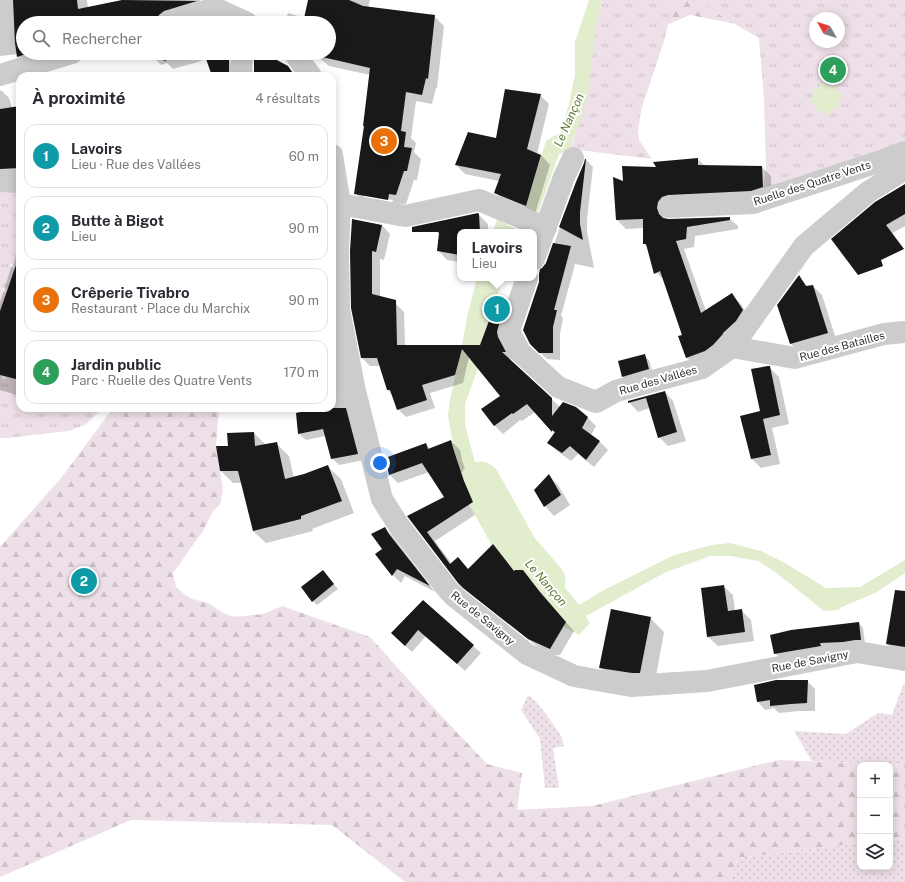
<!DOCTYPE html>
<html lang="fr">
<head>
<meta charset="utf-8">
<style>
	body { margin:0; font-family:"Public Sans",sans-serif; background:#f7f7f7; color:#2b2b33 }
	.controls { position:absolute; right:12px; bottom:12px; display:grid; overflow:hidden; border-radius:8px; box-shadow:0 2px 10px #0003 }
	.controls button { width:36px; height:36px; display:grid; place-items:center; padding:0; border:0; border-bottom:1px solid #e1e1e2; background:#fff; color:#2b2b33; font:20px sans-serif }
	.compass { position:absolute; left:809px; top:12px; width:36px; height:36px; border-radius:50%; background:#fff; box-shadow:0 2px 10px #0003; rotate:309deg }
	.you { position:absolute; left:380px; top:463px; width:14px; height:14px; margin:-10px; border:3px solid #fff; border-radius:50%; background:#1a73e8; box-shadow:0 0 0 6px #1a73e833 }
	.badge { display:grid; place-items:center; width:26px; height:26px; border-radius:50%; background:#3642e6; color:#fff; font-size:13px; font-weight:700 }
	.pin { position:absolute; translate:-50% -50%; border:2px solid #fff; box-shadow:0 1px 4px #0006 }
	.popup { position:absolute; left:457px; top:229px; width:80px; height:52px; box-sizing:border-box; display:grid; place-content:center; border-radius:8px; background:#fff; filter:drop-shadow(0 1px 3px #0005); font-size:13px; white-space:nowrap; color:#7c7c81 }
	.popup b { font-size:15px; color:#2b2b33 }
	.popup::after { content:''; position:absolute; left:50%; top:100%; margin-left:-8px; border:8px solid transparent; border-top-color:#fff }
	.list { margin:0; padding:0; list-style:none }
	h2 { display:flex; justify-content:space-between; align-items:center; height:52px; margin:0; padding:0 16px; font-size:17px }
	h2 small { font-size:13px; font-weight:400; color:#7c7c81 }
	.list li { display:grid; grid-template-columns:26px 1fr auto; gap:12px; align-items:center; box-sizing:border-box; height:64px; margin:0 8px 8px; padding:0 8px; border:1px solid #e1e1e2; border-radius:12px }
	.list b { display:block; font-size:15px; white-space:nowrap }
	.list p { margin:0; font-size:13px; white-space:nowrap; color:#7c7c81 }
	.list em { font-size:13px; font-style:normal; color:#7c7c81 }
	.icon { flex:none; width:22px; height:22px; fill:none; stroke:currentColor; stroke-width:2; stroke-linecap:round; stroke-linejoin:round }
	.map { position:relative; flex:none; width:905px; height:882px; overflow:hidden }
	.search { position:absolute; background:#fff; box-shadow:0 2px 10px #0003; left:16px; top:16px; width:320px; height:44px; display:flex; align-items:center; gap:10px; box-sizing:border-box; padding:0 14px; border-radius:22px; color:#7c7c81; font-size:15px }
	.panel { position:absolute; background:#fff; box-shadow:0 2px 10px #0003; left:16px; top:72px; width:320px; height:340px; border-radius:12px }
	.map>svg:first-child { display:block }
	.grass { fill:url(#grass-dots) }
	.forest { fill:url(#forest-firs) }
	.park { fill:url(#park-tufts); fill-rule:evenodd }
	.water { fill:#e1edcd }
	.shadow { fill:#0003; fill-rule:evenodd }
	.lines { fill:none; stroke-linecap:round; stroke-linejoin:round }
	.river { stroke:#e1edcd; stroke-width:41 }
	.building { fill:#191919 }
	.minor { stroke:#ccc; stroke-width:22 }
	.labels { text-anchor:middle; dominant-baseline:central; stroke-width:4; stroke-linejoin:round; paint-order:stroke }
	.street-label { font-size:11px; fill:#323232; stroke:#fff }
	.water-label { font-size:12px; font-style:italic; fill:#5f7b35; stroke:#fff }
</style>
</head>
<body>
<div class="map">
<svg width="905" height="882" viewBox="0 0 905 882">
	<defs>
		<pattern id="grass-dots" width="8" height="8" patternUnits="userSpaceOnUse"><rect width="8" height="8" fill="#eee0e8"/><path d="M2 2h.1M6 6h.1" fill="none" stroke="#cdc1c7" stroke-width="1.8" stroke-linecap="round"/></pattern>
		<pattern id="forest-firs" width="22" height="20" patternUnits="userSpaceOnUse"><rect width="22" height="20" fill="#eee0e8"/><path d="M5 1l3.5 6h-7zM16 11l3.5 6h-7z" fill="#cdc1c7"/></pattern>
		<pattern id="park-tufts" width="24" height="20" patternUnits="userSpaceOnUse"><rect width="24" height="20" fill="#eee0e8"/><path d="M3 7l-1-3M5 7V3M7 7l1-3M15 17l-1-3M17 17v-4M19 17l1-3" fill="none" stroke="#cdc1c7"/></pattern>
	</defs>
	<rect width="100%" height="100%" fill="#fff"/>
	<g class="grass">
		<path d="M905,684v81l-93,-4 -18,-30 52,3 32,-21 14,2 11,-30z"/>
		<path d="M528,695c9,5 26,30 32,39 2,4 3,8 4,12l-11,2 6,40h-14l-5,-49 -19,-29z"/>
		<path d="M905,838v44h-176l9,-24 122,-15v24h30v-27z"/>
	</g>
	<g class="forest">
		<path d="M628,0h119l5,27 -62,-12 -35,15z"/>
		<path d="M113,408l106,1 -3,37 7,44 -3,15 -7,6 -10,20 -30,42 3,14 8,7 8,5 16,4 15,10 11,4 30,-3 18,-8 88,31 64,71 53,56 35,9 -5,37 75,-4 186,-46 127,5v73l-15,2v-75h-30v78l-122,15 -9,24h-324l-73,-57 -201,-5 -131,57v-330l62,-70z"/>
	</g>
	<g class="park">
		<path d="M602,0h73l-2,5 -9,36 -23,69 -3,23 1,7 13,19 -74,-9 -8,-2 4,-9 19,-90 4,-28z"/>
		<path d="M692,0h213v142l-142,48 3,-21 -2,-70 -5,-61 -38,-22 -21,-15zM815,18h24v24h-24z"/>
		<path d="M0,191h20v49l-1,4 1,1v9l-4,12 -5,-2 -1,3 5,2 -8,20 -4,-1 -1,3 4,2 -6,18z"/>
		<path d="M0,375l2,1v3l3,1 1,-4 14,4v28h83l-18,17 -17,6 -61,7h-7z"/>
	</g>
	<g class="water">
		<path d="M589,0h13l-5,21 -10,80 -17,47 -1,3 -10,3 -22,62 -12,-7 21,-68 15,-9 8,-28 6,-30v-32z"/>
		<path d="M821,83h3l3,1 1,2 6,-2 1,6 4,1 2,2v5l-3,2 1,7 -6,1 -1,4 -3,2 -4,-1 -1,-2 -7,1 -1,-7 -4,-1 -3,-3 1,-2 3,-3 -1,-6 7,-2z"/>
		<path d="M497,219l24,13h-28z"/>
		<path d="M477,278h26l-20,61 -2,21 -16,44v21l13,49 38,51 -17,13 -25,-36 -8,-16 -12,-35 -6,-36 2,-15 12,-55 5,-28z"/>
		<path d="M518,529l61,76 25,-15 70,-35 38,-10 18,-2 31,8 24,12 41,25 34,-1 45,-27v13l-28,19 -35,15 -4,3 -14,1 -46,-37 -20,-13 -27,-5h-21l-46,17 -78,43 4,7 -11,12 -17,-9 4,-4 -26,-29 -37,-51z"/>
	</g>
	<g class="shadow">
		<path d="M0,0h87l1,8 39,-8h73l5,9 -38,14h-144v30h42l-38,12 -9,-9v-2l-18,2z"/>
		<path d="M311,0h59l-2,8 66,8 10,10 -7,62h-1l-4,16 -16,-3 -5,37 5,5 -2,9 7,7 -4,21h-3l-8,24 -41,-1 -10,-10 10,-66 5,-52 -41,-9 -15,-13h15v-30h-44l3,-10 17,5zM364,195l29,5 -1,2 -28,-5z"/>
		<path d="M151,53h76l8,23h-21l-7,-18 -9,4 -25,7 -6,-6 -6,2 -9,-9z"/>
		<path d="M1,90l8,8 3,10 8,-1v70h-20v-86z"/>
		<path d="M540,95l9,9 -12,50 4,1 9,10 -15,49 -31,-12 -9,-10 4,-11 -34,-7 -9,-9 40,-26z"/>
		<path d="M698,159l7,7 57,1 9,9v19l-105,15 -1,7 1,3 63,-2 9,8v3l-43,7 -1,11 -10,2 22,62 25,-17 9,9 11,16 -55,47 -9,-8 -8,-21 4,-2 -19,-57h-2l-8,-8 -6,-22 -4,-4v-16l-18,1 -9,-9 -3,-41 10,4 33,-15z"/>
		<path d="M586,160l7,7 -6,52v13l7,36 -19,-4 -14,52 2,2 -3,16v26l-13,-1 -9,-8 9,-87 29,-82z"/>
		<path d="M905,185v41l-57,32z"/>
		<path d="M478,214l10,10v8h-28v30l-13,-2 -9,-10z"/>
		<path d="M382,225l8,9 -6,26 -4,-1v38l12,3 12,12 1,34h76l20,-32 9,8 3,38 -4,-1 51,48 28,11 8,8 -5,9 9,7 8,8 -14,17 -16,-13 -7,7 -14,-10 -8,-9 6,-8 -20,-22 -13,9 -2,-1 -17,14 -8,-8 -13,-17 19,-13 -32,-39 -6,26 -33,10 5,15 -29,9 -8,-8 -6,-14 -4,-5 -8,-24h-10l-8,-8 -10,-107z"/>
		<path d="M20,243v153l-20,-6v-88l12,-37 1,1z"/>
		<path d="M799,277l9,10 5,-1 9,9 15,47 -37,11 -9,-9 -13,-39z"/>
		<path d="M332,323l32,137 -25,5 -7,-7 -6,-22 -20,4 -7,-6 19,-25v-1h14z"/>
		<path d="M645,356l4,4 4,14 -26,6 -4,-4z"/>
		<path d="M769,367l10,10 10,47 -17,4 8,36 -19,4 -9,-9z"/>
		<path d="M665,392l8,9 13,40 -18,5 -9,-9 -9,-29 -12,4 -9,-10z"/>
		<path d="M60,408h20v1l-8,3z"/>
		<path d="M254,433l12,12 10,-2 13,13 5,22 34,-11 13,12 13,34 -42,16 1,2 -47,12 -13,-12 -11,-48h-9l-13,-13 9,-23z"/>
		<path d="M451,441l9,9 2,10 10,30 9,21 -46,30 17,23 6,-6 11,12 24,-25 9,9 13,17 5,-4 8,9 20,26 26,29 -14,24h-6l-16,-8 -65,-51 -14,-14 -49,-64 35,-21 -16,-25 -31,11 -8,-8 36,-31 4,5z"/>
		<path d="M549,476l9,9 12,20 -16,11 -9,-10z"/>
		<path d="M385,528l8,9 42,55 -30,-16 -4,7 -8,-8 -17,-21 8,-5z"/>
		<path d="M327,576l11,13 -21,16 -4,-4z"/>
		<path d="M723,586l10,9 2,16 6,-1 10,10 3,21 -36,5 -10,-9 -6,-48z"/>
		<path d="M905,592v62l-9,-1 -9,-9z"/>
		<path d="M423,601l58,52 -16,18 -39,-35 -14,16 -13,-12z"/>
		<path d="M650,618l14,14 -10,55 -39,-6 -15,-14z"/>
		<path d="M859,623l4,5 2,16 -17,2 -24,1v3l-44,8 -5,-5z"/>
		<path d="M807,681l8,8v22h-16l-20,2 -5,-5 -9,2 -7,-8 -3,-16z"/>
	</g>
	<g class="lines">
		<path class="river" d="M480,482l38,68 27,31"/>
	</g>
	<g class="building">
		<path d="M13,0h64l1,9 44,-9 75,1 -33,10 -5,4 -3,5v3h-133v30h6l-12,4 -2,-14z"/>
		<path d="M308,0h41l14,6 72,9 -7,64 -2,-1 -4,17 -16,-3 -5,39 5,1 -2,15 8,1 -5,23h-3l-8,24 -7,-1 -1,6 -34,-6 10,-68h-1l7,-58 -52,-12 1,-3h10v-30h-26z"/>
		<path d="M150,53h41l-27,8 -3,-7 -10,3z"/>
		<path d="M204,53h25v23h-17z"/>
		<path d="M254,53h25v2l-6,3 15,8 7,10h-41z"/>
		<path d="M505,89l36,5 -14,55 14,6 -15,51 -32,-13 7,-19 -46,-9 13,-33 28,6z"/>
		<path d="M20,106v62l-20,1v-60z"/>
		<path d="M698,158v7l64,1 1,21 -12,4 -83,4 -6,2 -4,5 -1,6 2,6 4,4 6,1 61,-2v3l-43,7 -1,12 -10,2 25,72 31,-20 11,17 -7,11 -13,12v1l-10,11 -8,6 -19,7 -8,-22 4,-1 -22,-64 -6,3 -8,-30h-3v-25l-27,1 -3,-43 10,4 -1,-15 34,1 -3,-5z"/>
		<path d="M585,159h1l-6,53v12l3,16 -24,-13 17,-45 8,-19z"/>
		<path d="M905,184v30l-19,11 18,24 -23,11 2,6 -25,9 -27,-36 44,-37z"/>
		<path d="M478,213l1,1 1,18h-20v23l-23,-4 2,-18 -1,-1h-26v-5z"/>
		<path d="M352,219l30,6 -6,27 -4,-1v43l24,6 1,45h83l13,-35 9,3 -5,19 1,5 8,15h-4l50,46v18l11,-14 13,5 12,10 -6,11 18,13 -14,19 -16,-14 -8,7 -15,-10 8,-11 -3,-2v2l-25,-28 -14,10 -1,-1 -18,13 -13,-17 19,-13 -38,-47 -7,26 -33,10 5,15 -30,10 -7,-20h-3l-10,-32h-16l-10,-50 -1,-57z"/>
		<path d="M553,243l18,3 -17,64h3l-4,17v26h-14l-9,-9 -7,-14 16,-48v-8l1,-5 2,-1 4,-5z"/>
		<path d="M17,262h3v118l-20,-5v-64z"/>
		<path d="M799,275l7,11 7,-1 15,48 -38,11 -13,-39z"/>
		<path d="M645,354l4,15 -27,8 -4,-16z"/>
		<path d="M768,366h2l10,49 -17,4 8,36 -20,4 -11,-43 20,-5 -9,-42z"/>
		<path d="M665,391l12,41 -19,6 -12,-40 -18,5v-2z"/>
		<path d="M319,408h27l12,46 -27,5 -8,-30 -25,5 -2,-21z"/>
		<path d="M254,432l1,14 22,-4 8,37 19,-5 24,-9 14,36 -41,15v3l-48,12 -15,-60h-18l-4,-25h12l-1,-13z"/>
		<path d="M451,440l3,11 10,30 9,21 -46,30 23,32 8,-7 10,12 25,-25 21,27 1,-1h8l17,22 26,30 -16,27 -22,-10 -65,-51 -5,-5 -51,-67 37,-19 -22,-34 -33,12 -4,-17 41,-15 2,6z"/>
		<path d="M549,474l12,21 -17,12 -10,-17z"/>
		<path d="M385,527l4,7 41,52 -33,-17 -5,7 -17,-22 7,-5 -11,-15z"/>
		<path d="M323,570l11,14 -22,18 -11,-15z"/>
		<path d="M724,585l4,26 14,-2 3,23 -38,5 -6,-49z"/>
		<path d="M895,590l10,1v56l-19,-3z"/>
		<path d="M423,600l51,45 -17,19 -39,-34 -13,16 -14,-13z"/>
		<path d="M611,609l40,8 -11,56h-8l-33,-5z"/>
		<path d="M859,622l2,18h-6l-12,2 -23,1 1,3 -47,8 -4,-19 21,-5z"/>
		<path d="M776,680h32l-1,23 -16,1 -21,2v-6l-13,2 -3,-17z"/>
	</g>
	<g class="lines">
		<g class="minor">
			<path d="M215,8l32,15"/>
			<path d="M168,23l47,-15"/>
			<path d="M294,53l17,23"/>
			<path d="M0,75l72,-22"/>
			<path d="M241,76l1,-23"/>
			<path d="M332,155l8,49 -2,47 1,58 16,82 27,108 17,27 50,65 6,6 72,57 47,22 57,10 76,-5 150,-29 48,8"/>
			<path d="M0,181l20,1"/>
			<path d="M340,204l65,12 74,-16 67,28"/>
			<path d="M669,207l84,-4 125,-41 27,-10"/>
			<path d="M534,259l30,-82 9,-19"/>
			<path d="M527,278l-18,53 11,21 38,35 38,15 20,-11 86,-23 30,-21 72,-101 64,-54 37,-23"/>
			<path d="M732,347l63,11 89,-24 21,-2"/>
		</g>
	</g>
	<g class="labels">
		<g class="street-label">
			<text transform="translate(812 183) rotate(-18)">Ruelle des Quatre Vents</text>
			<text transform="translate(842 346) rotate(-15)">Rue des Batailles</text>
			<text transform="translate(658 380) rotate(-16)">Rue des Vallées</text>
			<text transform="translate(483 618) rotate(39)">Rue de Savigny</text>
			<text transform="translate(810 661) rotate(-11)">Rue de Savigny</text>
		</g>
		<g class="water-label">
			<text transform="translate(569 120) rotate(-66)">Le Nançon</text>
			<text transform="translate(546 583) rotate(49)">Le Nançon</text>
		</g>
	</g>
</svg>
<div class="controls">
<button>+</button>
<button>−</button>
<button><svg class="icon" aria-label="layers" viewBox="0 0 24 24"><path d="M12 4l9 5-9 5-9-5zM3 14l9 5 9-5"/></svg></button>
</div>
<svg class="compass" viewBox="-18 -18 36 36"><path d="M0-13l5 13h-10z" fill="#e53935"/><path d="M0 13l5-13h-10z" fill="#7c7c81"/></svg>
<div class="you"></div>
<div class="pin badge" style="left:497px;top:309px;background:#0f9aa8">1</div>
<div class="popup"><b>Lavoirs</b>Lieu</div>
<div class="pin badge" style="left:84px;top:581px;background:#0f9aa8">2</div>
<div class="pin badge" style="left:384px;top:141px;background:#e8710a">3</div>
<div class="pin badge" style="left:833px;top:70px;background:#2e9e5b">4</div>
<div class="search"><svg class="icon" aria-label="search" viewBox="0 0 24 24"><circle cx="10" cy="10" r="6"/><path d="M15 15l6 6"/></svg>Rechercher</div>
<section class="panel">
<h2>À proximité<small>4 résultats</small></h2>
<ul class="list">
<li><span class="badge" style="background:#0f9aa8">1</span><div><b>Lavoirs</b><p>Lieu · Rue des Vallées</p></div><em>60 m</em></li>
<li><span class="badge" style="background:#0f9aa8">2</span><div><b>Butte à Bigot</b><p>Lieu</p></div><em>90 m</em></li>
<li><span class="badge" style="background:#e8710a">3</span><div><b>Crêperie Tivabro</b><p>Restaurant · Place du Marchix</p></div><em>90 m</em></li>
<li><span class="badge" style="background:#2e9e5b">4</span><div><b>Jardin public</b><p>Parc · Ruelle des Quatre Vents</p></div><em>170 m</em></li>
</ul>
</section>
</div>
</body>
</html>
